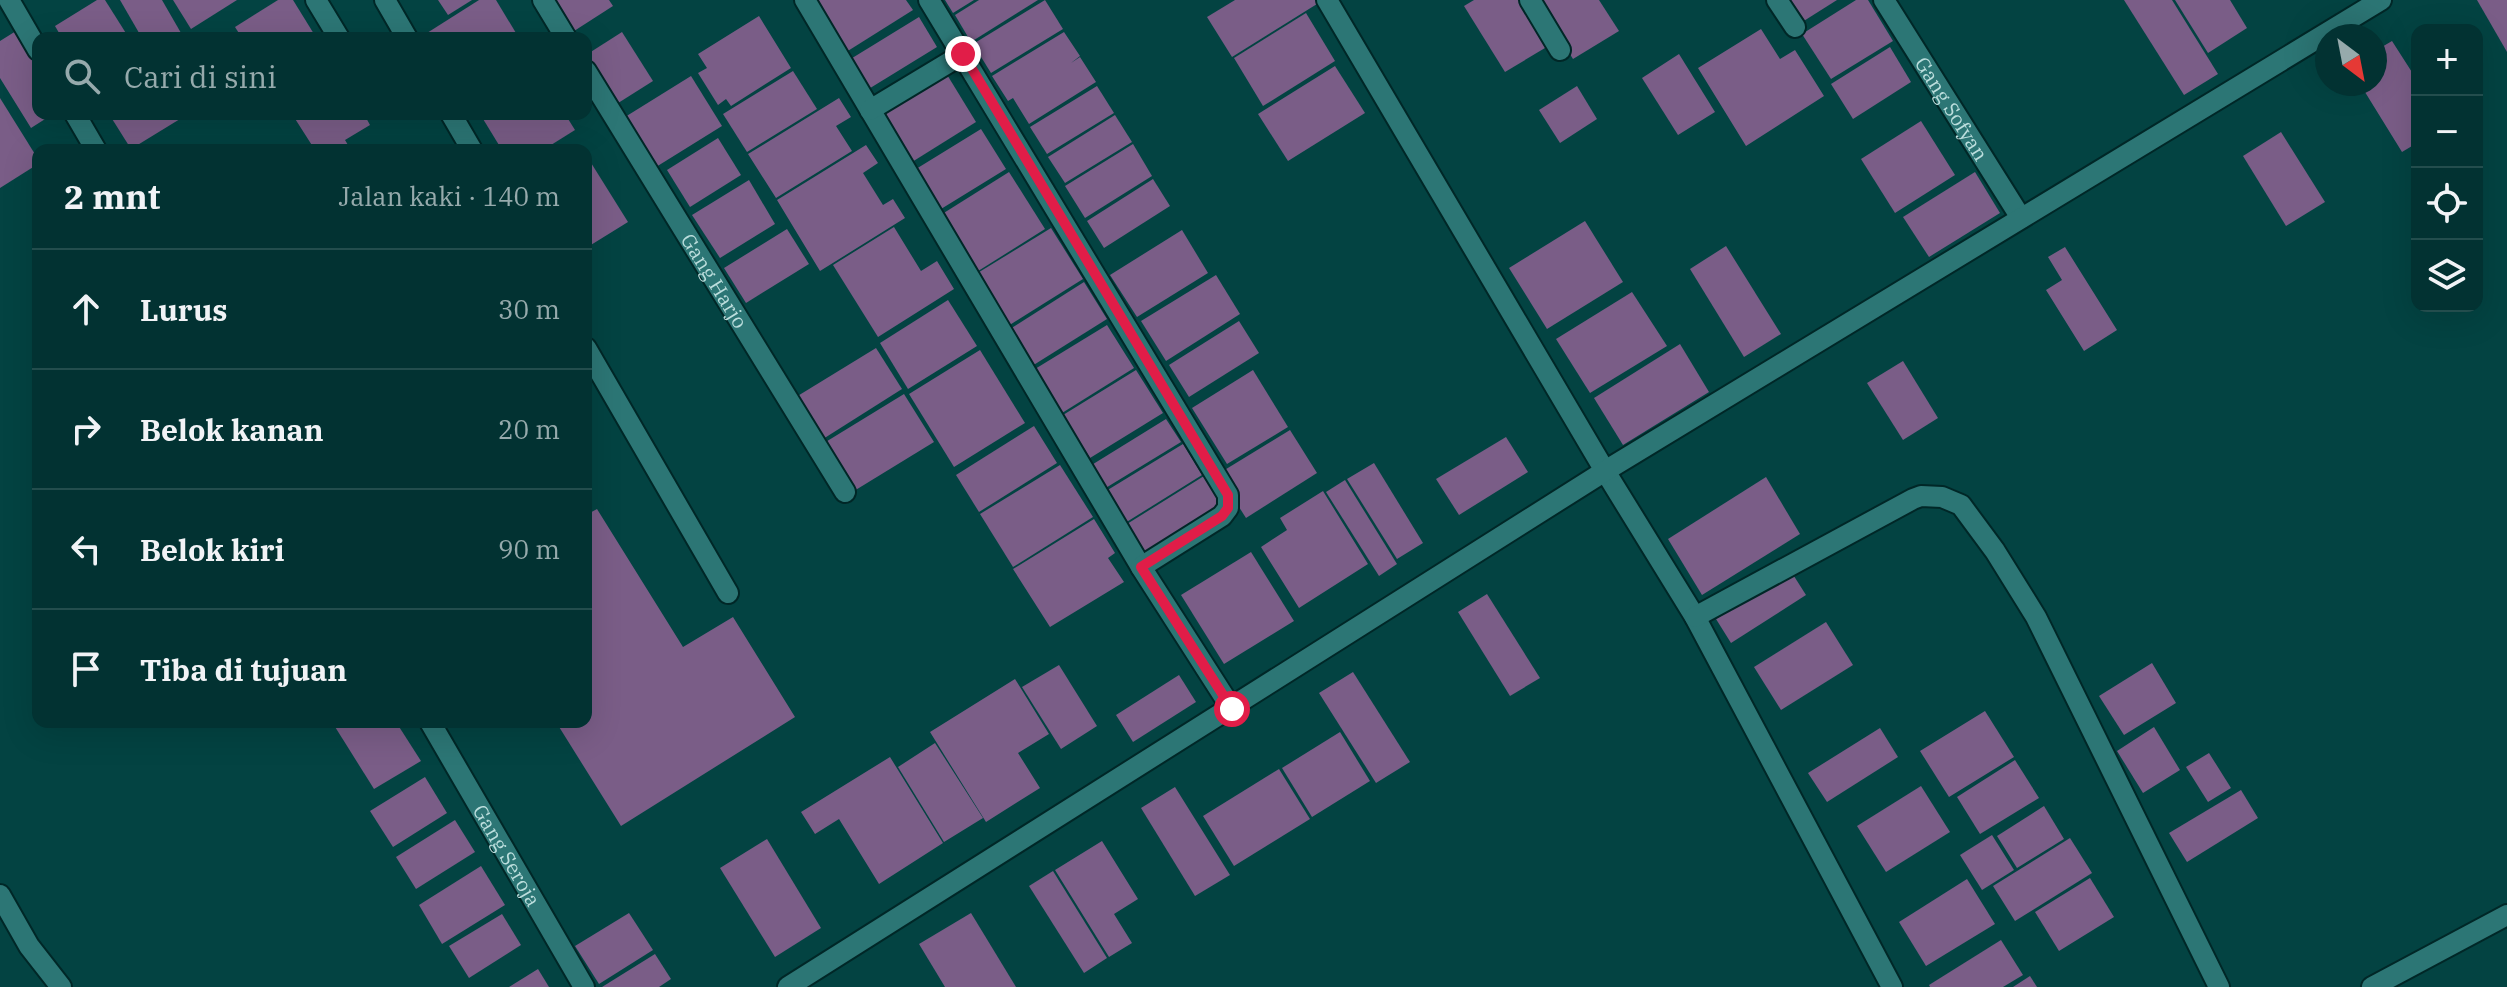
<!DOCTYPE html>
<html lang="id">
<head>
<meta charset="utf-8">
<style>
	body { margin:0; font-family:"IBM Plex Serif",serif; background:#0c3a3a; color:#f1f3f6 }
	.controls { position:absolute; right:24px; top:24px; display:grid; overflow:hidden; border-radius:16px; box-shadow:0 8px 32px #0002 }
	.controls button { width:72px; height:72px; display:grid; place-items:center; padding:0; border:0; border-bottom:2px solid #234d4d; background:#023232; color:#f1f3f6; font:40px sans-serif }
	.compass { position:absolute; left:2315px; top:24px; width:72px; height:72px; border-radius:50%; background:#023232; box-shadow:0 8px 32px #0002; rotate:148deg }
	.stop { position:absolute; width:24px; height:24px; margin:-18px; border:6px solid #e11d48; border-radius:50%; background:#fff }
	.stop.end { background:#e11d48; border-color:#fff; box-shadow:0 2px 8px #0008 }
	.list { margin:0; padding:0; list-style:none }
	h2 { display:flex; justify-content:space-between; align-items:center; height:104px; margin:0; padding:0 32px; font-size:34px }
	h2 small { font-size:26px; font-weight:400; color:#96aaac }
	.list li { display:grid; grid-template-columns:52px 1fr auto; gap:24px; align-items:center; box-sizing:border-box; height:120px; padding:0 32px; border-top:2px solid #234d4d }
	.list b { display:block; font-size:30px; white-space:nowrap }
	.list em { font-size:26px; font-style:normal; color:#96aaac }
	.icon { flex:none; width:44px; height:44px; fill:none; stroke:currentColor; stroke-width:2; stroke-linecap:round; stroke-linejoin:round }
	.map { position:relative; flex:none; width:2507px; height:987px; overflow:hidden }
	.search { position:absolute; background:#023232; box-shadow:0 8px 32px #0002; left:32px; top:32px; width:560px; height:88px; display:flex; align-items:center; gap:20px; box-sizing:border-box; padding:0 28px; border-radius:16px; color:#96aaac; font-size:30px }
	.panel { position:absolute; background:#023232; box-shadow:0 8px 32px #0002; left:32px; top:144px; width:560px; height:584px; border-radius:16px }
	.map>svg:first-child { display:block }
	.building { fill:#7a5d87 }
	.lines { fill:none; stroke-linecap:round; stroke-linejoin:round }
	.minor-casing { stroke:#002727; stroke-width:24 }
	.minor { stroke:#2c7675; stroke-width:20 }
	.route { stroke:#e11d48; stroke-width:10 }
	.labels { text-anchor:middle; dominant-baseline:central; stroke-width:6; stroke-linejoin:round; paint-order:stroke }
	.street-label { font-size:20px; fill:#bcdedd; stroke:#034342 }
</style>
</head>
<body>
<div class="map">
<svg width="2507" height="987" viewBox="0 0 2507 987">
	<rect width="100%" height="100%" fill="#034342"/>
	<g class="building">
		<path d="M97,0h8l24,38h-67l-7,-12z"/>
		<path d="M120,0h42l19,33 -9,5h-30z"/>
		<path d="M173,0h64l-46,29z"/>
		<path d="M278,0h15l21,34 -7,4h-65l-7,-11z"/>
		<path d="M438,0h34l-24,15z"/>
		<path d="M479,0h17l23,38h-89l-3,-5z"/>
		<path d="M550,0h59l4,6 -42,27z"/>
		<path d="M810,0h96l7,10 -70,44z"/>
		<path d="M945,0h29l-21,13z"/>
		<path d="M979,0h59l-67,42 -16,-27z"/>
		<path d="M1045,0l18,29 -72,44 -18,-29z"/>
		<path d="M1235,0h80l2,4 -85,53 -25,-40z"/>
		<path d="M1474,0h47l29,45 -45,27 -41,-66z"/>
		<path d="M1536,0h63l20,31 -46,28z"/>
		<path d="M1784,0h53l-38,24z"/>
		<path d="M1856,0h12l25,41 -62,38 -29,-45z"/>
		<path d="M2124,0h48l46,74 -34,21z"/>
		<path d="M2175,0h55l17,28 -39,25z"/>
		<path d="M2477,0h30v52z"/>
		<path d="M1306,13l29,48 -72,45 -29,-48z"/>
		<path d="M759,16l32,52 -60,38 -5,-7 -8,6 -20,-32 9,-5 -9,-14z"/>
		<path d="M919,17l18,30 -70,43 -18,-30z"/>
		<path d="M1761,29l19,30 15,-9 29,46 -78,50 -48,-78z"/>
		<path d="M16,31l22,35v48h15l-22,14 -31,-50v-37z"/>
		<path d="M622,32l31,49 -38,24 -29,-46v-4z"/>
		<path d="M1064,32l16,24 -9,7 9,-6 16,25 -67,42 -16,-26 -5,3 -16,-25z"/>
		<path d="M2392,41l25,39v63l-15,9 -42,-68h15v-33z"/>
		<path d="M1890,47l21,35 -58,37 -22,-35z"/>
		<path d="M1679,54l36,58 -37,23 -36,-57z"/>
		<path d="M1335,66l30,47 -77,48 -30,-47z"/>
		<path d="M793,71l24,38 -70,43 -24,-38z"/>
		<path d="M946,73l30,49 -64,40 -31,-48z"/>
		<path d="M691,76l31,50 -66,41 -31,-50z"/>
		<path d="M1097,86l17,27 -67,41 -17,-27z"/>
		<path d="M1577,86l20,33 -37,24 -21,-33z"/>
		<path d="M0,98l38,61v5l-38,24z"/>
		<path d="M839,98l12,19 -15,9 16,25 -76,47 -28,-44z"/>
		<path d="M109,114h67l4,5 -49,30z"/>
		<path d="M292,114h72l6,11 -25,15 6,10h-36z"/>
		<path d="M480,114h85l10,16 -32,20h-41z"/>
		<path d="M1115,115l17,27 -67,41 -17,-26z"/>
		<path d="M1921,121l34,54 -60,38 -34,-54z"/>
		<path d="M981,129l25,40 -65,40 -25,-40z"/>
		<path d="M2281,132l44,70 -39,24 -43,-70z"/>
		<path d="M718,138l23,37 -51,32 -23,-37z"/>
		<path d="M1133,144l19,32 -67,42 -20,-32z"/>
		<path d="M866,145l12,18 -15,10 20,32 10,-6 12,19 -85,53 -43,-71z"/>
		<path d="M588,158l40,64 -42,26v-88z"/>
		<path d="M1009,172l36,57 -70,44 -36,-57z"/>
		<path d="M1975,172l25,41 -71,44 -26,-40z"/>
		<path d="M1153,179l17,27 -66,42 -17,-27z"/>
		<path d="M749,180l26,44 -55,34 -28,-43z"/>
		<path d="M1585,221l38,61 -76,47 -38,-61z"/>
		<path d="M894,227l27,44 16,-10 17,28 -76,48 -45,-72z"/>
		<path d="M1051,228l32,51 -75,47 -32,-52z"/>
		<path d="M787,229l22,35 -63,39 -22,-35z"/>
		<path d="M1182,230l26,43 -71,44 -27,-42z"/>
		<path d="M1726,246l55,88 -37,23 -54,-88z"/>
		<path d="M2065,247l52,83 -33,21 -38,-61 16,-10 -14,-23z"/>
		<path d="M1216,275l24,39 -74,47 -25,-40z"/>
		<path d="M1084,282l23,37 -75,47 -22,-37z"/>
		<path d="M1632,292l35,54 -77,47 -34,-54z"/>
		<path d="M948,300l29,46 -69,43 -28,-46z"/>
		<path d="M1239,321l20,32 -70,44 -20,-32z"/>
		<path d="M1107,325l27,43 -72,45 -27,-44z"/>
		<path d="M1680,344l29,48 -86,53 -29,-47z"/>
		<path d="M876,348l26,41 -79,50 -27,-42z"/>
		<path d="M980,350l45,73 -71,44 -45,-73z"/>
		<path d="M1903,361l35,57 -35,22 -36,-57z"/>
		<path d="M1136,370l27,43 -73,45 -27,-43z"/>
		<path d="M1253,370l35,57 -61,37 -35,-56z"/>
		<path d="M904,394l30,48 -80,49 -30,-48z"/>
		<path d="M1166,419l15,23 -77,47 -14,-23z"/>
		<path d="M1034,426l23,37 -78,49 -23,-37z"/>
		<path d="M1290,430l27,43 -71,45 -28,-44z"/>
		<path d="M1506,437l22,35 -69,43 -23,-36z"/>
		<path d="M1183,444l19,31 -77,48 -19,-32z"/>
		<path d="M1374,463l49,80 -26,16 -50,-80z"/>
		<path d="M1060,465l33,52 -80,50 -33,-53z"/>
		<path d="M1204,476l18,29 -77,48 -18,-29z"/>
		<path d="M1766,477l34,57 -98,61 -34,-56z"/>
		<path d="M1345,480l52,84 -18,12 -53,-84z"/>
		<path d="M1323,491l45,73 -69,44 -38,-61 26,-17 -7,-12z"/>
		<path d="M597,509l86,138 50,-30 62,100 -174,109 -65,-104h30v-207z"/>
		<path d="M1094,519l21,34 -7,5 16,24 -74,45 -37,-58z"/>
		<path d="M1251,552l43,69 -70,43 -43,-69z"/>
		<path d="M1792,573l14,22 -75,48 -15,-24z"/>
		<path d="M1487,594l53,84 -30,18 -52,-84z"/>
		<path d="M1826,622l27,43 -72,45 -27,-43z"/>
		<path d="M2152,663l24,40 -52,32 -25,-39z"/>
		<path d="M1059,665l38,61 -36,23 -39,-62z"/>
		<path d="M1353,672l57,90 -34,21 -57,-90z"/>
		<path d="M1179,675l17,27 -63,40 -17,-27z"/>
		<path d="M1015,679l34,55 -31,19 22,35 -54,34 -56,-90z"/>
		<path d="M1985,711l29,46 -65,40 -29,-46z"/>
		<path d="M332,722h64l25,39 -47,28z"/>
		<path d="M2154,727l26,43 -37,23 -26,-42z"/>
		<path d="M1880,728l18,29 -71,45 -19,-29z"/>
		<path d="M1340,732l30,49 -58,36 -30,-49z"/>
		<path d="M935,743l48,75 -39,24 -46,-75z"/>
		<path d="M2209,753l22,35 -23,14 -22,-35z"/>
		<path d="M890,757l53,86 -64,41 -40,-65 -24,15 -14,-22z"/>
		<path d="M2015,760l24,38 -59,36 -23,-37z"/>
		<path d="M1279,769l31,50 -76,47 -31,-50z"/>
		<path d="M425,777l22,36 -54,34 -23,-36z"/>
		<path d="M1921,786l29,46 -64,40 -29,-46z"/>
		<path d="M1175,787l55,88 -35,21 -54,-88z"/>
		<path d="M2241,790l17,28 -71,44 -18,-29z"/>
		<path d="M2044,806l20,33 -47,29 -20,-32z"/>
		<path d="M455,820l20,32 -59,37 -20,-32z"/>
		<path d="M1992,835l22,35 -32,20 -22,-35z"/>
		<path d="M2070,838l22,35 -77,48 -22,-35z"/>
		<path d="M767,839l54,89 -46,29 -55,-89z"/>
		<path d="M1102,841l36,58 -24,15 18,29 -23,14 -54,-87z"/>
		<path d="M481,866l24,39 -63,39 -23,-39z"/>
		<path d="M1053,871l54,87 -23,15 -55,-87z"/>
		<path d="M2090,878l24,39 -55,34 -24,-39z"/>
		<path d="M1967,879l28,45 -69,42 -27,-44z"/>
		<path d="M629,913l24,37 -54,34 -24,-38z"/>
		<path d="M971,913l45,74h-71l-26,-43z"/>
		<path d="M502,914l19,31 -52,33 -20,-32z"/>
		<path d="M2001,940l22,35 -20,12h-73l-1,-2z"/>
		<path d="M655,954l16,25 -12,8h-57z"/>
		<path d="M538,969l11,18h-40z"/>
		<path d="M2030,976l7,11h-24z"/>
	</g>
	<g class="lines">
		<defs>
			<g id="minor">
				<path d="M9,0l29,50"/>
				<path d="M316,0l23,38"/>
				<path d="M385,0l22,38"/>
				<path d="M543,0l23,38"/>
				<path d="M805,0l336,567 91,142"/>
				<path d="M929,0l299,495v13l-6,8 -81,51"/>
				<path d="M1327,0l278,471 90,146 197,370"/>
				<path d="M1530,0l30,50"/>
				<path d="M1777,0l18,27"/>
				<path id="s1" d="M1884,0l137,218"/>
				<path id="s2" d="M586,71l259,421"/>
				<path d="M870,110l93,-56"/>
				<path d="M75,114l21,36"/>
				<path d="M451,114l21,36"/>
				<path d="M586,348l142,245"/>
				<path d="M1695,617l218,-118 8,-3 21,1 19,8 34,46 41,66 183,370"/>
				<path id="s3" d="M430,722l154,265"/>
				<path d="M0,895l29,51 32,41"/>
				<path d="M788,987l817,-516 776,-471"/>
				<path d="M2372,987l135,-72"/>
			</g>
		</defs>
		<use href="#minor" class="minor-casing"/>
		<use href="#minor" class="minor"/>
	</g>
	<g class="lines">
		<path class="route" d="M963,54l265,441v13l-6,8 -81,51 91,142"/>
	</g>
	<g class="labels">
		<g class="street-label">
			<text stroke="none"><textPath href="#s1" startOffset="128">Gang Sofyan</textPath></text>
			<text stroke="none"><textPath href="#s2" startOffset="246">Gang Harjo</textPath></text>
			<text stroke="none"><textPath href="#s3" startOffset="154">Gang Seroja</textPath></text>
		</g>
	</g>
</svg>
<div class="controls">
<button>+</button>
<button>−</button>
<button><svg class="icon" aria-label="locate" viewBox="0 0 24 24"><circle cx="12" cy="12" r="6"/><path d="M12 2v4M12 18v4M2 12h4M18 12h4"/></svg></button>
<button><svg class="icon" aria-label="layers" viewBox="0 0 24 24"><path d="M12 4l9 5-9 5-9-5zM3 14l9 5 9-5"/></svg></button>
</div>
<svg class="compass" viewBox="-18 -18 36 36"><path d="M0-13l5 13h-10z" fill="#e53935"/><path d="M0 13l5-13h-10z" fill="#96aaac"/></svg>
<div class="stop" style="left:1232px;top:709px"></div>
<div class="stop end" style="left:963px;top:54px"></div>
<div class="search"><svg class="icon" aria-label="search" viewBox="0 0 24 24"><circle cx="10" cy="10" r="6"/><path d="M15 15l6 6"/></svg>Cari di sini</div>
<section class="panel">
<h2>2 mnt<small>Jalan kaki · 140 m</small></h2>
<ul class="list">
<li><svg class="icon" aria-label="ahead" viewBox="0 0 24 24"><path d="M12 20V5M6 11l6-6 6 6"/></svg><div><b>Lurus</b></div><em>30 m</em></li>
<li><svg class="icon" aria-label="right" viewBox="0 0 24 24"><path d="M7 20v-9h11M14 6l5 5-5 5"/></svg><div><b>Belok kanan</b></div><em>20 m</em></li>
<li><svg class="icon" aria-label="left" viewBox="0 0 24 24"><path d="M17 20v-9H6M10 6l-5 5 5 5"/></svg><div><b>Belok kiri</b></div><em>90 m</em></li>
<li><svg class="icon" aria-label="arrive" viewBox="0 0 24 24"><path d="M6 21V4h12l-3 4 3 4H6"/></svg><div><b>Tiba di tujuan</b></div></li>
</ul>
</section>
</div>
</body>
</html>
